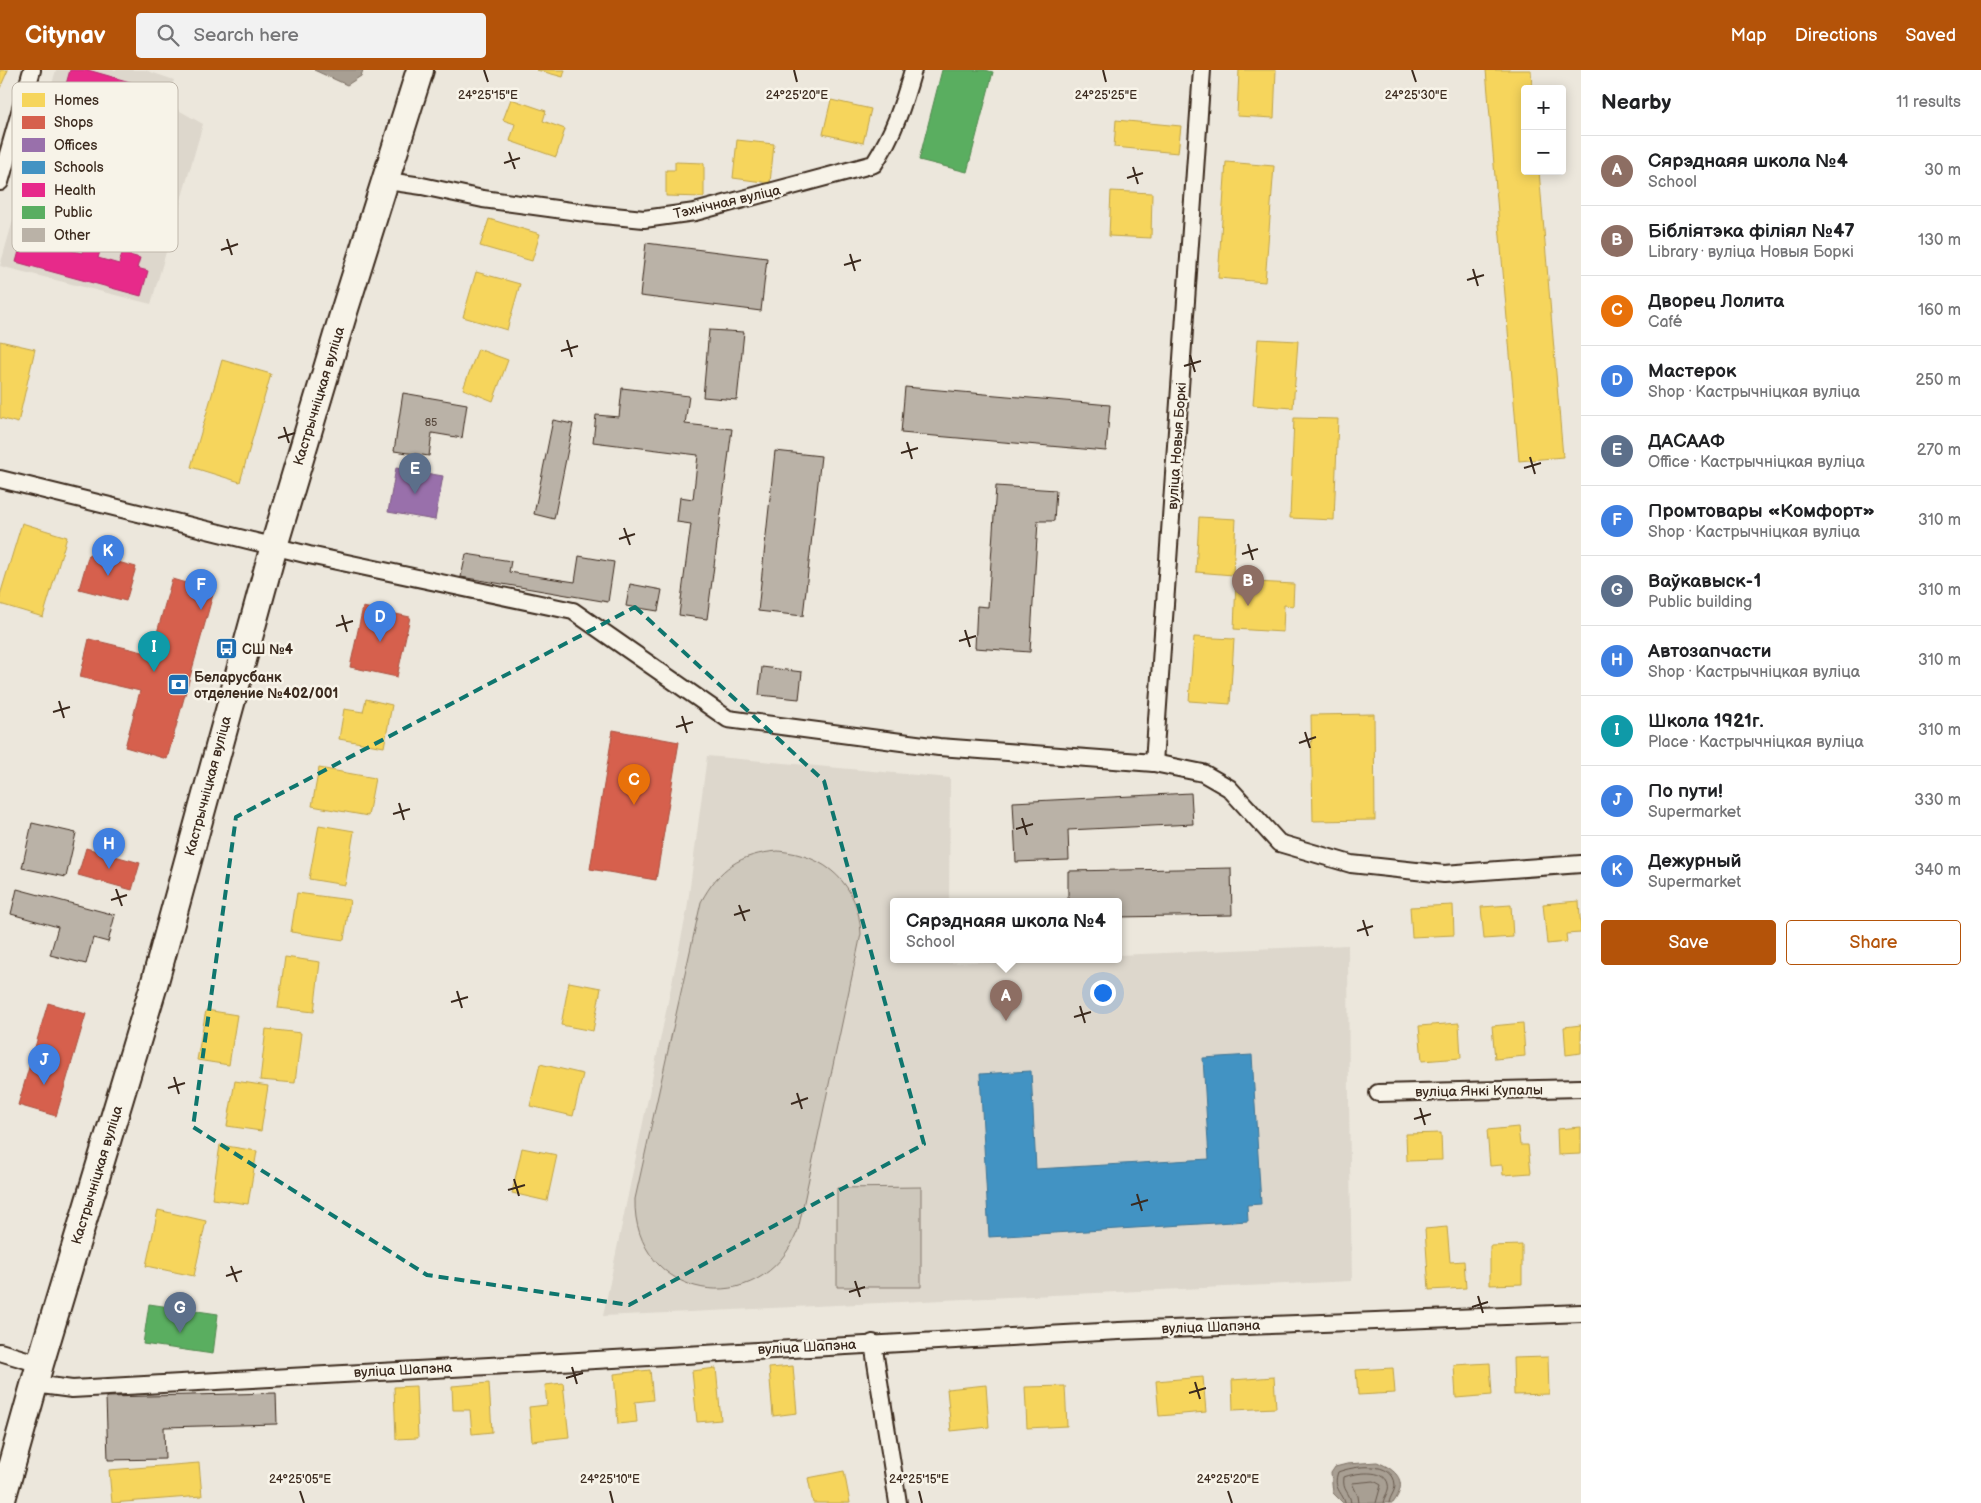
<!DOCTYPE html>
<html lang="en">
<head>
<meta charset="utf-8">
<style>
	body { margin:0; font-family:"Balsamiq Sans",sans-serif; background:#f2f2f2; color:#202124 }
	.controls { position:absolute; right:15px; top:15px; display:grid; overflow:hidden; border-radius:5px; box-shadow:0 2px 12px #0003 }
	.controls button { width:45px; height:45px; display:grid; place-items:center; padding:0; border:0; border-bottom:1px solid #e0e0e0; background:#fff; color:#202124; font:25px sans-serif }
	.you { position:absolute; left:1102px; top:922px; width:18px; height:18px; margin:-12px; border:4px solid #fff; border-radius:50%; background:#1a73e8; box-shadow:0 0 0 8px #1a73e833 }
	.badge { display:grid; place-items:center; width:32px; height:32px; border-radius:50%; background:#b45309; color:#fff; font-size:16px; font-weight:700 }
	.pin { position:absolute; translate:-50% -41px; filter:drop-shadow(0 1px 2px #0008) }
	.pin::after { content:''; position:absolute; top:26px; width:18px; height:15px; background:inherit; clip-path:polygon(0 0,100% 0,50% 100%) }
	.popup { position:absolute; left:890px; top:828px; width:232px; height:65px; box-sizing:border-box; display:grid; place-content:center; border-radius:5px; background:#fff; filter:drop-shadow(0 1px 4px #0005); font-size:16px; white-space:nowrap; color:#757577 }
	.popup b { font-size:19px; color:#202124 }
	.popup::after { content:''; position:absolute; left:50%; top:100%; margin-left:-10px; border:10px solid transparent; border-top-color:#fff }
	.list { margin:0; padding:0; list-style:none }
	h2 { display:flex; justify-content:space-between; align-items:center; height:65px; margin:0; padding:0 20px; font-size:21px }
	h2 small { font-size:16px; font-weight:400; color:#757577 }
	.list li { display:grid; grid-template-columns:32px 1fr auto; gap:15px; align-items:center; box-sizing:border-box; height:70px; padding:0 20px; border-top:1px solid #e0e0e0 }
	.list b { display:block; font-size:19px; white-space:nowrap }
	.list p { margin:0; font-size:16px; white-space:nowrap; color:#757577 }
	.list em { font-size:16px; font-style:normal; color:#757577 }
	.actions { display:flex; gap:10px; padding:15px 20px }
	.actions a { flex:1; padding:11px 0; border:1px solid #b45309; border-radius:5px; text-align:center; font-size:18px; color:#b45309 }
	.actions .main { background:#b45309; color:#fff }
	.icon { flex:none; width:28px; height:28px; fill:none; stroke:currentColor; stroke-width:2; stroke-linecap:round; stroke-linejoin:round }
	.map { position:relative; flex:none; width:1581px; height:1433px; overflow:hidden }
	header { display:flex; align-items:center; gap:30px; box-sizing:border-box; height:70px; padding:0 25px; background:#b45309; color:#fff }
	header strong { font-size:24px }
	nav { display:flex; gap:28px; margin-inline-start:auto; font-size:18px }
	.search { width:350px; height:45px; background:#f2f2f2; display:flex; align-items:center; gap:12px; box-sizing:border-box; padding:0 18px; border-radius:5px; color:#757577; font-size:19px }
	main { display:flex }
	aside { flex:1; background:#fff }
	.map>svg:first-child { display:block }
	.built { fill:#ddd7cc }
	.green { fill:#cec8bc; stroke:#84796d }
	.water { fill:#a89f93; stroke:#7c7064 }
	.homes { fill:#f6d55c; stroke:#bea249 }
	.shops { fill:#d6604d; stroke:#a8503f }
	.offices { fill:#9970ab; stroke:#7d5b81 }
	.schools { fill:#4393c3; stroke:#417492 }
	.health { fill:#e7298a; stroke:#b3296a }
	.public { fill:#5aae61; stroke:#51864d }
	.lines { fill:none; stroke-linecap:round; stroke-linejoin:round }
	.shore { stroke:#67594d; stroke-width:1 }
	.building { fill:#bab2a7; stroke:#3b2a1e }
	.minor-casing { stroke:#3b2a1e; stroke-width:20 }
	.primary-casing { stroke:#3b2a1e; stroke-width:30 }
	.minor { stroke:#f7f3e8; stroke-width:16 }
	.primary { stroke:#f7f3e8; stroke-width:26 }
	.marked { fill:none; stroke:#0f766e; stroke-width:4; stroke-dasharray:10 6; stroke-linejoin:round }
	.ticks { fill:none; stroke:#3b2a1e; stroke-width:2 }
	.labels { text-anchor:middle; dominant-baseline:central; stroke-width:5; stroke-linejoin:round; paint-order:stroke }
	.number-label { font-size:11px; fill:#5b4c40 }
	.street-label { font-size:14px; fill:#3b2a1e; stroke:#f7f3e8 }
	.poi-label { font-size:14px; font-weight:bold; fill:#3b2a1e; stroke:#f7f3e8; text-anchor:start }
	.key { fill:#f7f3e8; stroke:#bfb7ab; stroke-width:1 }
	.key-label { font-size:14px; fill:#3b2a1e }
	.ticks-label { font-size:12px; text-anchor:middle; fill:#3b2a1e; stroke:#f7f3e8; stroke-width:5; stroke-linejoin:round; paint-order:stroke }
</style>
</head>
<body>
<header>
<strong>Citynav</strong>
<div class="search"><svg class="icon" aria-label="search" viewBox="0 0 24 24"><circle cx="10" cy="10" r="6"/><path d="M15 15l6 6"/></svg>Search here</div>
<nav><a>Map</a><a>Directions</a><a>Saved</a></nav>
</header>
<main>
<div class="map">
<svg width="1581" height="1433" viewBox="0 0 1581 1433">
	<rect width="100%" height="100%" fill="#ece7dc"/>
	<filter id="ink" filterUnits="userSpaceOnUse"><feTurbulence type="fractalNoise" baseFrequency=".02" numOctaves="2"/><feDisplacementMap in="SourceGraphic" scale="10" xChannelSelector="R" yChannelSelector="G"/><feConvolveMatrix kernelMatrix="1 2 1 2 8 2 1 2 1" color-interpolation-filters="sRGB"/></filter>
	<g filter="url(#ink)">
		<g class="built">
			<path d="M56,0h89l29,10 -8,23 37,21 -52,180 -151,-38z"/>
			<path d="M707,686l243,22 -1,124h-55v58h54v3l72,-3h98l1,-5 229,-10 1,157 3,179 -749,35 84,-406z"/>
		</g>
		<g class="green">
			<path d="M778,781c48,4 81,33 83,83l-63,296c-36,94 -166,70 -163,-31l66,-297c18,-34 39,-48 77,-51z"/>
			<path d="M921,1117v100h-84v-99z"/>
		</g>
		<g class="water">
			<path d="M314,0h49l-2,6 -14,9z"/>
			<path d="M1377,1392c20,8 32,20 16,41h-50l-10,-10 -2,-20 4,-6 12,-3z"/>
		</g>
		<g class="homes">
			<path d="M0,0h8l-8,18z"/>
			<path d="M537,0h28l-2,7z"/>
			<path d="M1239,0h37l-2,48 -37,-2z"/>
			<path d="M1486,0h45l1,19h-7v82h14l24,286 -44,4z"/>
			<path d="M511,29l35,12 -3,10 22,8 -9,28 -46,-16 5,-17 -12,-4z"/>
			<path d="M831,30l40,9 -8,34 -40,-9z"/>
			<path d="M1116,50l65,6 -3,27 -64,-6z"/>
			<path d="M737,70l37,4 -4,39 -37,-5z"/>
			<path d="M675,92l29,1v34l-38,-1v-26h9z"/>
			<path d="M1226,92l48,4 -9,116 -47,-4z"/>
			<path d="M1111,121l41,2 -1,45 -42,-2z"/>
			<path d="M489,149l51,15 -8,27 -52,-15z"/>
			<path d="M476,202l44,12 -13,46 -44,-13z"/>
			<path d="M1258,269l40,2 -5,67 -40,-3z"/>
			<path d="M0,271l35,8 -17,74 -18,-5z"/>
			<path d="M478,279l30,11 -15,41 -30,-12z"/>
			<path d="M222,290l49,14 -31,108 -49,-15z"/>
			<path d="M1294,348l44,1 -4,101 -44,-2z"/>
			<path d="M1199,447l37,2 -3,56 -37,-3z"/>
			<path d="M22,453l45,14 -24,80 -43,-13v-9z"/>
			<path d="M1236,511l58,3 -1,22 -9,-1 -1,27 -49,-3z"/>
			<path d="M1194,567l40,2 -4,65 -41,-3z"/>
			<path d="M366,629l26,6 -8,42 -45,-8 5,-30 19,3z"/>
			<path d="M1374,644l1,106 -62,1 -2,-106z"/>
			<path d="M319,698l56,10 -7,38 -56,-10z"/>
			<path d="M319,755l35,6 -9,54 -36,-6z"/>
			<path d="M297,823l53,7 -6,40 -53,-8z"/>
			<path d="M1579,831l2,32 -15,1 1,8 -20,2 -4,-40z"/>
			<path d="M1453,835l1,30 -42,2 -2,-30z"/>
			<path d="M1511,835l2,32 -29,2 -3,-32z"/>
			<path d="M285,887l35,5 -6,50 -36,-4z"/>
			<path d="M569,912l32,6 -8,43 -32,-6z"/>
			<path d="M206,940l31,5 -8,50 -32,-5z"/>
			<path d="M1459,953l2,35 -39,3 -3,-35z"/>
			<path d="M1523,953l2,33 -30,3 -3,-33z"/>
			<path d="M1581,955v28l-15,2 -2,-28z"/>
			<path d="M266,959l35,4 -6,50 -35,-3z"/>
			<path d="M540,994l43,10 -10,42 -43,-10z"/>
			<path d="M235,1011l33,5 -7,45 -34,-5z"/>
			<path d="M1518,1057l2,18h8l3,28 -28,2 -1,-10 -12,1 -3,-36z"/>
			<path d="M1581,1057v27l-23,1 -1,-26z"/>
			<path d="M1441,1063l1,27 -35,1 -1,-27z"/>
			<path d="M220,1075l37,6 -9,53 -36,-5z"/>
			<path d="M522,1078l35,7 -10,46 -35,-8z"/>
			<path d="M158,1140l48,11 -12,55 -48,-10z"/>
			<path d="M1447,1157l3,35 14,-1 2,27 -37,2 -4,-61z"/>
			<path d="M1522,1175v39l-32,1v-39z"/>
			<path d="M1548,1287l1,37 -35,1 -1,-37z"/>
			<path d="M1490,1293l2,32 -36,3 -2,-33z"/>
			<path d="M793,1296l4,47 -24,3 -4,-48z"/>
			<path d="M716,1298l5,52 -24,2 -5,-51z"/>
			<path d="M1393,1298l2,25 -37,2 -2,-25z"/>
			<path d="M650,1300l3,30 -18,2 2,20 -19,2 -4,-50z"/>
			<path d="M1203,1307l3,35 -47,4 -3,-35z"/>
			<path d="M1274,1307l2,31 -43,2 -1,-30z"/>
			<path d="M489,1313l3,49 -20,2 -2,-24h-17l-1,-24z"/>
			<path d="M563,1313l6,54 -37,4 -3,-34 18,-2 -2,-20z"/>
			<path d="M986,1315l3,42 -38,4 -4,-42z"/>
			<path d="M416,1316l2,52 -22,1 -2,-52z"/>
			<path d="M1065,1316l2,40 -40,2 -2,-41z"/>
			<path d="M199,1393l3,33 -90,7 -3,-33z"/>
			<path d="M844,1401l6,32h-37l-5,-25z"/>
		</g>
		<g class="shops">
			<path d="M89,484l47,13 -10,34 -47,-12z"/>
			<path d="M172,509l42,12 -47,168 -42,-12 15,-56 -60,-14 9,-38 62,15z"/>
			<path d="M363,537l47,10 -13,60 -47,-10z"/>
			<path d="M613,660l66,12 -23,138 -66,-11z"/>
			<path d="M86,778l54,15 -8,27 -54,-15z"/>
			<path d="M48,933l38,11 -30,102 -38,-11z"/>
		</g>
		<path class="offices" d="M396,398l47,8 -8,44 -47,-8z"/>
		<path class="schools" d="M1252,985l9,149 -14,1 1,16 -259,16 -9,-163 51,-3 5,98 173,-10 -6,-101z"/>
		<path class="health" d="M70,0h18l63,18 -6,21 -50,-14 -11,39 13,4 -28,100 -12,-3 -3,11 28,7 2,-9 17,4 -3,10 21,6 3,-11 18,5 -3,10 11,3 -7,25 -125,-34z"/>
		<g class="public">
			<path d="M942,0h43l8,2 -26,100 -48,-12z"/>
			<path d="M149,1234l69,10 -5,40 -70,-10z"/>
		</g>
		<g class="lines">
			<g class="shore">
				<path d="M1345,1433c-2,-11 -13,-14 -7,-31 15,-6 56,-12 57,13 0,7 -5,11 -6,18"/>
				<path d="M1351,1433c-1,-12 -9,-11 -7,-26 10,-4 41,-9 44,7 2,7 -4,12 -5,19"/>
				<path d="M1359,1433l-1,-7 -6,-13 22,-2 7,4 -5,18"/>
			</g>
		</g>
		<g class="building">
			<path d="M646,173l121,15 -6,53 -121,-15z"/>
			<path d="M709,260l35,2 -7,68 -34,-3z"/>
			<path d="M905,317l205,18 -4,46 -205,-18z"/>
			<path d="M622,318l67,8 -4,28 47,5 -25,190 -28,-4 12,-91 -14,-2 3,-25 13,2 5,-44 -105,-13 3,-27 23,2z"/>
			<path d="M403,323l64,11 -5,34 -30,-5 -3,23 -35,-5z"/>
			<path d="M553,350l20,4 -19,95 -20,-5z"/>
			<path d="M775,381l46,5 -18,160 -45,-5z"/>
			<path d="M996,416l60,4 -2,31h-16l-8,131 -55,-4 2,-42 11,1z"/>
			<path d="M466,484l45,7 -2,11 66,10 4,-26 35,6 -6,40 -147,-25z"/>
			<path d="M630,514l32,6 -4,21 -32,-5z"/>
			<path d="M762,597l40,5 -3,27 -40,-4z"/>
			<path d="M1191,723l2,31 -125,6 1,30 -53,2 -3,-60z"/>
			<path d="M32,753l44,10 -10,44 -44,-9z"/>
			<path d="M1231,798l1,47 -114,2v-15h-50v-31z"/>
			<path d="M17,819l98,26 -7,27 -15,-4 -7,26 -36,-9 8,-28 -47,-13z"/>
			<path d="M276,1323l1,31 -113,3 1,32 -57,1 -2,-63z"/>
		</g>
		<g class="lines">
			<defs>
				<g id="minor">
					<path d="M387,111l35,5 61,13 110,15 51,5 51,-7 179,-48c20,-31 29,-59 39,-94"/>
					<path d="M0,112l32,-112"/>
					<path d="M0,409l309,76 264,56 155,108 211,28 215,16 49,10 26,15 50,55 72,21 93,10 137,-10"/>
					<path d="M1154,693l48,-693"/>
					<path d="M1378,1023l203,-5"/>
					<path d="M873,1273l25,160"/>
					<path d="M0,1282l40,12"/>
					<path d="M34,1314l38,5 1047,-58 462,-18"/>
				</g>
				<path id="primary" d="M1,1433l39,-139 114,-379 120,-439 69,-231 77,-245"/>
			</defs>
			<use href="#minor" class="minor-casing"/>
			<use href="#primary" class="primary-casing"/>
			<use href="#minor" class="minor"/>
			<use href="#primary" class="primary"/>
		</g>
	</g>
	<path class="marked" d="M635,537l189,174 100,363 -295,161 -202,-30 -234,-148 43,-310z"/>
	<path class="ticks" d="M484,0l4,12M794,0l3,12M1103,0l3,12M1412,0l4,12M509,82l6,17M504,93l16,-5M1133,97l5,17M1127,108l16,-5M227,169l5,16M221,180l17,-6M850,184l5,17M844,195l17,-5M1473,199l5,17M1467,210l17,-5M567,270l5,17M561,281l17,-5M1190,285l5,17M1184,296l17,-5M284,357l5,16M278,368l17,-5M907,372l5,17M901,383l17,-5M1530,387l5,17M1524,398l17,-5M624,458l6,17M619,469l16,-5M1248,474l5,16M1242,484l16,-5M342,545l5,17M336,556l17,-5M965,560l5,17M959,571l17,-5M59,631l5,17M53,642l17,-5M682,646l5,17M676,657l17,-5M1305,662l5,16M1299,673l17,-6M399,733l5,17M393,744l17,-5M1022,748l5,17M1016,759l17,-5M116,819l6,17M111,830l16,-5M739,835l6,16M734,845l16,-5M1363,850l5,16M1357,861l16,-5M457,921l5,17M451,932l17,-5M1080,936l5,17M1074,947l17,-5M174,1007l5,17M168,1018l17,-5M797,1023l5,16M791,1034l17,-6M1420,1038l5,17M1414,1049l17,-5M514,1109l5,17M508,1120l17,-5M1137,1124l5,17M1131,1135l17,-5M231,1196l6,16M226,1206l16,-5M855,1211l5,16M849,1222l16,-5M1478,1226l5,17M1472,1237l16,-5M572,1297l5,17M566,1308l17,-5M1195,1312l5,17M1189,1323l17,-5M300,1421l4,12M610,1421l3,12M919,1421l3,12M1228,1421l4,12"/>
	<defs>
		<symbol id="bus-square" viewBox="-11 -11 22 22"><rect x="-9" y="-9" width="18" height="18" rx="4" fill="#1f6fb2" stroke="#f7f3e8"/><path d="M-5-6H5V4H4V6H2V4H-2V6H-4V4H-5ZM-3.5-4V0h7V-4ZM-3.5 1.2v1.5H-2V1.2ZM2 1.2v1.5H3.5V1.2Z" fill="#fff"/></symbol>
		<symbol id="bank-square" viewBox="-11 -11 22 22"><rect x="-9" y="-9" width="18" height="18" rx="4" fill="#1f6fb2" stroke="#f7f3e8"/><path d="M-6-4H6V4H-6ZM0-2.3a2.3 2.3 0 1 0 0 4.6a2.3 2.3 0 1 0 0-4.6Z" fill="#fff"/></symbol>
	</defs>
	<g fill-rule="evenodd">
		<use href="#bus-square" x="214" y="566" width="25" height="25"/>
		<use href="#bank-square" x="166" y="602" width="25" height="25"/>
	</g>
	<g class="labels">
		<g class="number-label">
			<text x="431" y="352">85</text>
		</g>
		<g class="street-label">
			<text transform="translate(727 132) rotate(-13)">Тэхнічная вуліца</text>
			<text transform="translate(319 326) rotate(-73)">Кастрычніцкая вуліца</text>
			<text transform="translate(1177 376) rotate(-86)">вуліца Новыя Боркі</text>
			<text transform="translate(208 716) rotate(-75)">Кастрычніцкая вуліца</text>
			<text transform="translate(1479 1021) rotate(-1)">вуліца Янкі Купалы</text>
			<text transform="translate(97 1105) rotate(-73)">Кастрычніцкая вуліца</text>
			<text transform="translate(1211 1257) rotate(-2)">вуліца Шапэна</text>
			<text transform="translate(807 1277) rotate(-3)">вуліца Шапэна</text>
			<text transform="translate(403 1300) rotate(-3)">вуліца Шапэна</text>
		</g>
		<g class="poi-label">
			<text x="242" y="579">СШ №4</text>
			<text x="194" y="607">Беларусбанк<tspan x="194" dy="16">отделение №402/001</tspan></text>
		</g>
	</g>
	<rect x="12" y="12" width="166" height="170" rx="8" class="key"/>
	<rect x="22" y="23" width="23" height="14" fill="#f6d55c"/>
	<rect x="22" y="46" width="23" height="13" fill="#d6604d"/>
	<rect x="22" y="68" width="23" height="14" fill="#9970ab"/>
	<rect x="22" y="91" width="23" height="13" fill="#4393c3"/>
	<rect x="22" y="113" width="23" height="14" fill="#e7298a"/>
	<rect x="22" y="136" width="23" height="13" fill="#5aae61"/>
	<rect x="22" y="158" width="23" height="14" fill="#bab2a7"/>
	<g class="key-label">
		<text x="54" y="35">Homes</text>
		<text x="54" y="57">Shops</text>
		<text x="54" y="80">Offices</text>
		<text x="54" y="102">Schools</text>
		<text x="54" y="125">Health</text>
		<text x="54" y="147">Public</text>
		<text x="54" y="170">Other</text>
	</g>
	<g class="ticks-label">
		<text x="488" y="29">24°25'15"E</text>
		<text x="797" y="29">24°25'20"E</text>
		<text x="1106" y="29">24°25'25"E</text>
		<text x="1416" y="29">24°25'30"E</text>
		<text x="300" y="1413">24°25'05"E</text>
		<text x="610" y="1413">24°25'10"E</text>
		<text x="919" y="1413">24°25'15"E</text>
		<text x="1228" y="1413">24°25'20"E</text>
	</g>
</svg>
<div class="controls">
<button>+</button>
<button>−</button>
</div>
<div class="you"></div>
<div class="pin badge" style="left:1006px;top:951px;background:#8d6e63">A</div>
<div class="popup"><b>Сярэднаяя школа №4</b>School</div>
<div class="pin badge" style="left:1248px;top:536px;background:#8d6e63">B</div>
<div class="pin badge" style="left:634px;top:735px;background:#e8710a">C</div>
<div class="pin badge" style="left:380px;top:572px;background:#3f7fe0">D</div>
<div class="pin badge" style="left:415px;top:424px;background:#5c6f8a">E</div>
<div class="pin badge" style="left:201px;top:540px;background:#3f7fe0">F</div>
<div class="pin badge" style="left:180px;top:1263px;background:#5c6f8a">G</div>
<div class="pin badge" style="left:109px;top:799px;background:#3f7fe0">H</div>
<div class="pin badge" style="left:154px;top:602px;background:#0f9aa8">I</div>
<div class="pin badge" style="left:44px;top:1015px;background:#3f7fe0">J</div>
<div class="pin badge" style="left:108px;top:506px;background:#3f7fe0">K</div>
</div>
<aside>
<h2>Nearby<small>11 results</small></h2>
<ul class="list">
<li><span class="badge" style="background:#8d6e63">A</span><div><b>Сярэднаяя школа №4</b><p>School</p></div><em>30 m</em></li>
<li><span class="badge" style="background:#8d6e63">B</span><div><b>Бібліятэка філіял №47</b><p>Library · вуліца Новыя Боркі</p></div><em>130 m</em></li>
<li><span class="badge" style="background:#e8710a">C</span><div><b>Дворец Лолита</b><p>Café</p></div><em>160 m</em></li>
<li><span class="badge" style="background:#3f7fe0">D</span><div><b>Мастерок</b><p>Shop · Кастрычніцкая вуліца</p></div><em>250 m</em></li>
<li><span class="badge" style="background:#5c6f8a">E</span><div><b>ДАСААФ</b><p>Office · Кастрычніцкая вуліца</p></div><em>270 m</em></li>
<li><span class="badge" style="background:#3f7fe0">F</span><div><b>Промтовары «Комфорт»</b><p>Shop · Кастрычніцкая вуліца</p></div><em>310 m</em></li>
<li><span class="badge" style="background:#5c6f8a">G</span><div><b>Ваўкавыск-1</b><p>Public building</p></div><em>310 m</em></li>
<li><span class="badge" style="background:#3f7fe0">H</span><div><b>Автозапчасти</b><p>Shop · Кастрычніцкая вуліца</p></div><em>310 m</em></li>
<li><span class="badge" style="background:#0f9aa8">I</span><div><b>Школа 1921г.</b><p>Place · Кастрычніцкая вуліца</p></div><em>310 m</em></li>
<li><span class="badge" style="background:#3f7fe0">J</span><div><b>По пути!</b><p>Supermarket</p></div><em>330 m</em></li>
<li><span class="badge" style="background:#3f7fe0">K</span><div><b>Дежурный</b><p>Supermarket</p></div><em>340 m</em></li>
</ul>
<div class="actions"><a class="main">Save</a><a>Share</a></div>
</aside>
</main>
</body>
</html>
